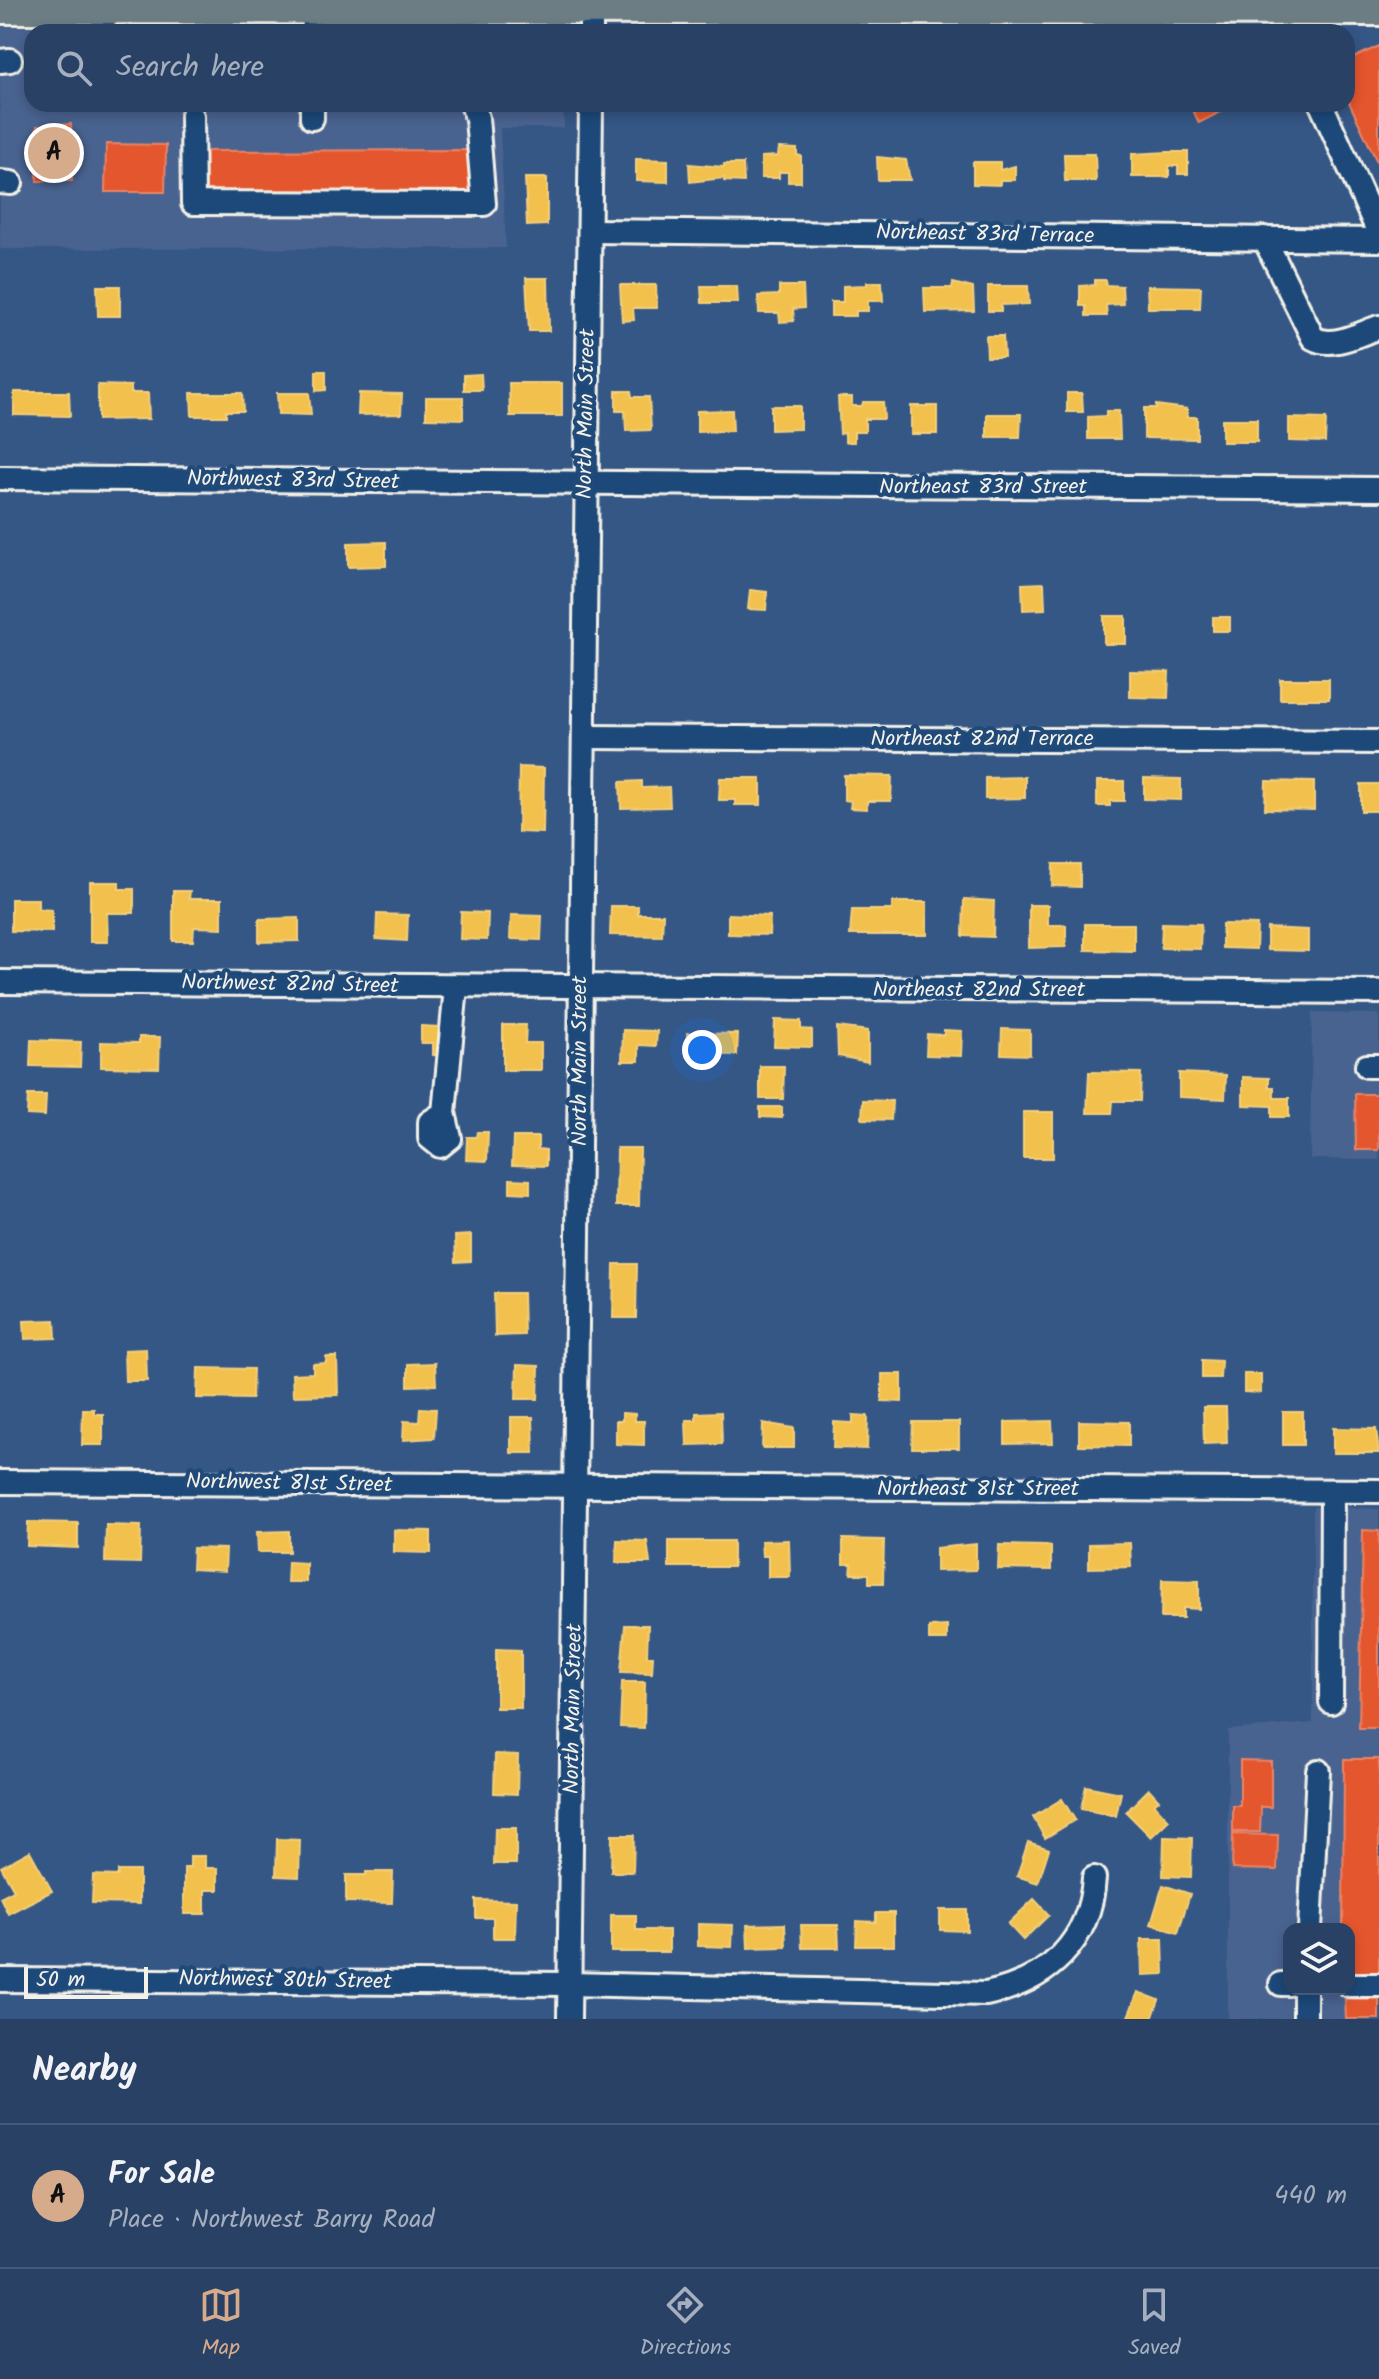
<!DOCTYPE html>
<html lang="en">
<head>
<meta charset="utf-8">
<style>
	body { margin:0; font-family:Kalam,sans-serif; background:#30486a; color:#f1f3f6 }
	.controls { position:absolute; right:24px; bottom:24px; display:grid; overflow:hidden; border-radius:16px; box-shadow:0 4px 12px #0003 }
	.controls button { width:72px; height:72px; display:grid; place-items:center; padding:0; border:0; border-bottom:2px solid #445a78; background:#284164; color:#f1f3f6; font:40px sans-serif }
	.scale { position:absolute; left:24px; bottom:20px; width:124px; box-sizing:border-box; padding-left:8px; border:4px solid #f4f1e8; border-top:0; font-size:22px; line-height:28px; white-space:nowrap; color:#f4f1e8; -webkit-text-stroke:6px #1f4a7a; paint-order:stroke }
	.you { position:absolute; left:702px; top:1050px; width:28px; height:28px; margin:-20px; border:6px solid #fff; border-radius:50%; background:#1a73e8; box-shadow:0 0 0 12px #1a73e833 }
	.badge { display:grid; place-items:center; width:52px; height:52px; border-radius:50%; background:#d6ab8b; color:#111; font-size:26px; font-weight:700 }
	.pin { position:absolute; translate:-50% -50%; border:4px solid #fff; box-shadow:0 2px 8px #0006 }
	.list { margin:0; padding:0; list-style:none }
	h2 { display:flex; justify-content:space-between; align-items:center; height:104px; margin:0; padding:0 32px; font-size:34px }
	h2 small { font-size:26px; font-weight:400; color:#a5afbf }
	.list li { display:grid; grid-template-columns:52px 1fr auto; gap:24px; align-items:center; box-sizing:border-box; height:144px; padding:0 32px; border-top:2px solid #445a78 }
	.list b { display:block; font-size:30px; white-space:nowrap }
	.list p { margin:0; font-size:26px; white-space:nowrap; color:#a5afbf }
	.list em { font-size:26px; font-style:normal; color:#a5afbf }
	.icon { flex:none; width:44px; height:44px; fill:none; stroke:currentColor; stroke-width:2; stroke-linecap:round; stroke-linejoin:round }
	.map { position:relative; flex:none; width:1379px; height:2019px; overflow:hidden }
	.search { position:absolute; background:#284164; box-shadow:0 4px 12px #0003; left:24px; right:24px; top:24px; height:88px; display:flex; align-items:center; gap:20px; box-sizing:border-box; padding:0 28px; border-radius:24px; color:#a5afbf; font-size:30px }
	.sheet { height:248px; background:#284164 }
	nav { display:flex; justify-content:space-around; align-items:center; box-sizing:border-box; height:112px; border-top:2px solid #445a78; background:#284164; font-size:22px; color:#a5afbf }
	nav a { display:grid; justify-items:center; gap:4px }
	nav .on { color:#d6ab8b }
	.map>svg:first-child { display:block }
	.built { fill:#486390; fill-rule:evenodd }
	.homes { fill:#f2c14e; stroke:#f3cf7c; stroke-width:2 }
	.shops { fill:#e4572e; stroke:#e98566; stroke-width:2 }
	.lines { fill:none; stroke-linecap:round; stroke-linejoin:round }
	.minor-casing { stroke:#f4f1e8; stroke-width:28 }
	.major-casing { stroke:#f4f1e8; stroke-width:34 }
	.minor { stroke:#1f4a7a; stroke-width:22 }
	.major { stroke:#6c7e84; stroke-width:28 }
	.labels { text-anchor:middle; dominant-baseline:central; stroke-width:8; stroke-linejoin:round; paint-order:stroke }
	.street-label { font-size:22px; fill:#f4f1e8; stroke:#1f4a7a }
</style>
</head>
<body>
<div class="map">
<svg width="1379" height="2019" viewBox="0 0 1379 2019">
	<rect width="100%" height="100%" fill="#355786"/>
	<filter id="ink" filterUnits="userSpaceOnUse"><feTurbulence type="fractalNoise" baseFrequency=".0125" numOctaves="2"/><feDisplacementMap in="SourceGraphic" scale="16" xChannelSelector="R" yChannelSelector="G"/><feConvolveMatrix kernelMatrix="1 2 1 2 8 2 1 2 1" color-interpolation-filters="sRGB"/></filter>
	<g filter="url(#ink)">
		<g class="built">
			<path d="M0,27l563,2v3h-531v72h531l1,24h-64l6,120 -506,1z"/>
			<path d="M1312,1013l67,1v146l-69,-1z"/>
			<path d="M1313,1507l66,2v510h-151v-289l85,-7zM1289,1929h60v60h-60z"/>
		</g>
		<g class="homes">
			<rect x="1061" y="104" width="67" height="1"/>
			<path d="M779,148l18,1v6l4,1v26h-13v-10h-9v6h-18v-21l17,-1z"/>
			<path d="M1168,152h20v22h-10v-8h-9v11h-37v-23z"/>
			<path d="M1064,154h31l1,27h-31z"/>
			<path d="M877,157l29,3 4,20h-32z"/>
			<path d="M636,159l32,1v22l-32,-1z"/>
			<path d="M973,162h27v8l15,-4v14h-15v5l-27,-1z"/>
			<path d="M689,164l35,3v-3h19l1,18 -20,-1v-3l-34,4z"/>
			<path d="M525,178h22v47l-20,1z"/>
			<path d="M526,278h22l1,53h-20z"/>
			<path d="M1095,280h11v5l16,1 1,18 -17,1 1,11h-21v-10h-6v-20l15,-1z"/>
			<path d="M867,282h15l1,19h-15v10h-12v5h-25v-14h12v-16l24,-1z"/>
			<path d="M953,283l20,5 1,23 -49,1 -1,-24h28z"/>
			<path d="M620,285h36l1,23h-24l1,12 -12,1z"/>
			<path d="M97,286h23v30h-22z"/>
			<path d="M701,286h36l1,17h-36z"/>
			<path d="M779,286h24l1,22 -11,1 1,12 -14,1 -1,-9h-20l-1,-17 21,-1z"/>
			<path d="M988,286h40l1,18 -28,1v6h-13z"/>
			<path d="M1147,286l54,1 -1,21h-52z"/>
			<path d="M986,336h17l1,21h-17z"/>
			<path d="M316,371h10v19l-10,1z"/>
			<path d="M481,374l1,16h-18v-15z"/>
			<path d="M509,383h53v33h-52z"/>
			<path d="M98,385l33,1v7h17l1,26 -51,1z"/>
			<path d="M616,391h15l1,6h17l2,33 -25,1 -1,-20h-9z"/>
			<path d="M14,392h55l1,24 -56,-1z"/>
			<path d="M191,393h51l1,18h-17v5h-34z"/>
			<path d="M277,393h32l2,22 -33,-1z"/>
			<path d="M359,393l43,1 -1,20 -43,1z"/>
			<path d="M1067,393h15l1,19h-16z"/>
			<path d="M426,397h37v22l-37,-1z"/>
			<path d="M838,397h14v9h10l1,-4h20l1,17h-19v13h-11v10h-9v-9l-5,1z"/>
			<path d="M1156,405l31,4v8h10v22l-53,-1v-30h12z"/>
			<path d="M771,406h29v23l-29,1z"/>
			<rect x="911" y="406" width="26" height="28"/>
			<path d="M732,410l1,21 -36,1v-21z"/>
			<path d="M1106,411h13l1,28h-32v-22l18,-1z"/>
			<path d="M987,414h34l-1,23h-33z"/>
			<path d="M1289,418l37,1 -1,23 -36,-1z"/>
			<rect x="1222" y="419" width="35" height="23"/>
			<path d="M386,542v24l-38,1v-24z"/>
			<path d="M1044,583l1,26 -22,1 -1,-26z"/>
			<path d="M750,590l17,2 -1,18 -18,-1z"/>
			<rect x="1104" y="616" width="22" height="28"/>
			<rect x="1213" y="617" width="17" height="14"/>
			<path d="M1130,671l39,1 -1,26 -38,-1z"/>
			<rect x="1280" y="679" width="49" height="20"/>
			<path d="M519,767l25,1 -1,65 -25,-1z"/>
			<path d="M844,775l48,1 -1,25h-24v8l-17,-1 1,-7 -7,-1z"/>
			<path d="M1025,777v21l-40,1v-21z"/>
			<path d="M720,778h41v27h-26v-5h-16z"/>
			<path d="M1144,778l37,1v21l-37,-1z"/>
			<path d="M642,781v7l27,-1 1,20 -49,1 -1,-26z"/>
			<path d="M1097,781h27v20h-14v5h-13z"/>
			<path d="M1266,781l48,1v28l-49,-1z"/>
			<rect x="1361" y="784" width="18" height="27"/>
			<path d="M1053,864h27v23l-28,-1z"/>
			<path d="M90,882h29v7h15v24h-27l1,29h-18z"/>
			<path d="M173,891h17l-1,8h33v29l-28,-1 -1,14h-20z"/>
			<path d="M11,899h27v10l14,1v22l-41,-1z"/>
			<path d="M964,899l30,2 -1,36 -30,-1z"/>
			<path d="M892,902h35v33h-77l2,-25h40z"/>
			<path d="M1029,905h19v20h18v22l-37,1z"/>
			<path d="M611,906h27v8h25l-1,22 -52,-1z"/>
			<path d="M461,912l27,1 -1,27 -27,-1z"/>
			<path d="M377,914l31,1 -1,26 -31,-2z"/>
			<path d="M728,914l42,2 -1,19 -41,-1z"/>
			<path d="M511,915l31,1 -1,24 -31,-1z"/>
			<path d="M299,918v23l-40,1v-23z"/>
			<path d="M1162,923l39,1 -1,25 -39,-1z"/>
			<path d="M1085,924h49v27l-49,-1z"/>
			<path d="M1222,924l35,1 -1,24 -34,-1z"/>
			<path d="M1267,928l41,2v21l-41,-1z"/>
			<path d="M775,1020l26,1v8l11,1v17l-38,-1z"/>
			<path d="M503,1025h23l-1,18h16v27h-38z"/>
			<path d="M421,1026l19,1 5,29 -12,-1v-12h-12z"/>
			<path d="M837,1027l31,4v31l-30,-6z"/>
			<path d="M1002,1029l28,1v25l-29,-1z"/>
			<path d="M623,1030l34,1 -1,15 -17,-1v16h-17z"/>
			<path d="M944,1030l18,1 -1,25 -35,-1 1,-21 17,1z"/>
			<path d="M687,1033l51,1 -1,21 -50,-1z"/>
			<path d="M139,1037h21l-1,31 -58,-1v-25l38,1z"/>
			<path d="M31,1040l50,2 -1,25 -50,-1z"/>
			<path d="M760,1066h24l-1,33h-23z"/>
			<path d="M1089,1072l52,1 -1,28h-27l-1,12h-25z"/>
			<path d="M1179,1073l47,2 -1,24 -46,-2z"/>
			<path d="M1243,1077l26,1v9h5v11h15v19h-17v-11l-29,-1z"/>
			<path d="M28,1095h18l-1,21 -18,-1z"/>
			<path d="M863,1100l29,1 -1,19 -29,-1z"/>
			<path d="M760,1107h22v11l-22,-1z"/>
			<rect x="1023" y="1112" width="30" height="46"/>
			<path d="M477,1132h11l-1,29 -21,-1 1,-23h9z"/>
			<path d="M513,1137h25v12l8,1v16l-34,-1z"/>
			<path d="M617,1148h23l-1,58h-23z"/>
			<path d="M510,1179l20,1v13l-20,-1z"/>
			<path d="M471,1235v26l-15,1 -1,-26z"/>
			<path d="M614,1264h23l-1,54h-23z"/>
			<path d="M494,1293h29l1,42 -29,1z"/>
			<path d="M55,1320l1,18 -31,1 -1,-18z"/>
			<path d="M146,1349l1,32h-22l-1,-31z"/>
			<path d="M326,1357h11l1,38 -45,1 -1,-22 21,-1v-9l13,-1z"/>
			<path d="M1202,1360l19,1 -1,17h-18z"/>
			<path d="M435,1363l1,22 -28,1v-22z"/>
			<path d="M517,1365l22,1 -1,33h-22z"/>
			<path d="M198,1368l55,1 -1,30 -55,-1z"/>
			<path d="M882,1374h20v28l-20,-1z"/>
			<path d="M1244,1374h17v19l-17,-1z"/>
			<path d="M1203,1407h23l1,36 -23,1z"/>
			<path d="M420,1408l16,1 -2,29 -31,2 1,-19 15,1z"/>
			<path d="M83,1409h11v5h9v31h-21z"/>
			<path d="M721,1412l1,32 -35,1 -1,-25h10v-7z"/>
			<rect x="1283" y="1412" width="20" height="33"/>
			<path d="M622,1413l13,1v7h9v24l-28,-1v-23h6z"/>
			<path d="M853,1415l15,1 -1,33 -34,-1 1,-26 19,1z"/>
			<path d="M511,1417h22l1,36h-23z"/>
			<path d="M1052,1421l1,22 -48,1v-22z"/>
			<path d="M1079,1421l50,1v24l-50,-1z"/>
			<path d="M913,1422h46v26h-47z"/>
			<path d="M763,1423l31,5v20h-32z"/>
			<path d="M1333,1428l43,1 3,24h-46z"/>
			<path d="M28,1522l50,1v25l-51,-2z"/>
			<path d="M106,1525l35,1 -1,37 -35,-1z"/>
			<path d="M394,1530l37,1v22l-37,-1z"/>
			<path d="M289,1531v21h-31l-1,-20z"/>
			<path d="M843,1539l41,1 -1,43h-14v-9h-18l1,-10h-9z"/>
			<path d="M617,1540l30,1 3,22h-34z"/>
			<path d="M789,1540l1,37h-22v-21h-6l-1,-15z"/>
			<rect x="669" y="1541" width="64" height="26"/>
			<path d="M1130,1543l1,24 -42,1v-24z"/>
			<path d="M976,1544v26l-40,1v-23z"/>
			<path d="M999,1545l52,1v24l-53,-1z"/>
			<path d="M193,1548l33,1 -1,22 -33,-2z"/>
			<path d="M288,1562l18,1v19h-19z"/>
			<path d="M1162,1580l37,1v28l-16,-1v10h-22z"/>
			<path d="M625,1625h23l-1,31h6l-1,17 -31,-1z"/>
			<path d="M947,1626v14h-18v-13z"/>
			<path d="M496,1649l25,1v58h-25z"/>
			<path d="M622,1682h23l-1,46 -24,-1z"/>
			<path d="M495,1754l23,1 -1,39 -23,-1z"/>
			<path d="M1086,1786l35,7 -5,23 -35,-7z"/>
			<path d="M1149,1789l10,11 -5,4 15,16 -18,17 -25,-25z"/>
			<path d="M1062,1799l13,21 -30,18 -12,-21z"/>
			<path d="M495,1828h21v36h-22z"/>
			<path d="M612,1835h22l-1,37h-22z"/>
			<path d="M1164,1837l28,1 -1,39 -28,-1z"/>
			<path d="M277,1839l23,1 -1,37 -23,-1z"/>
			<path d="M1028,1842l21,7 -11,34 -21,-7z"/>
			<path d="M30,1851l22,40 -44,23 -8,-17 14,-7 -13,-23z"/>
			<path d="M190,1856h15v12h13v22h-13v24h-21v-46h6z"/>
			<path d="M118,1871h21v33l-47,-1 1,-28 25,1z"/>
			<path d="M366,1872h27l-1,31 -46,-1v-27h20z"/>
			<path d="M1163,1885l27,9 -12,39 -27,-9z"/>
			<path d="M1034,1899l15,16 -26,25 -15,-16z"/>
			<path d="M476,1900l40,1 -1,37h-22v-20h-17z"/>
			<path d="M940,1910h27v21l-27,-1z"/>
			<path d="M876,1913h18v33h-38l1,-25 19,1z"/>
			<path d="M611,1915h25v15h33v22h-58z"/>
			<path d="M698,1924l35,1 -1,22 -34,-1z"/>
			<path d="M785,1924l1,23 -38,1 -1,-23z"/>
			<path d="M801,1925h37l1,23h-37z"/>
			<path d="M1141,1939h22l1,35 -22,1z"/>
			<path d="M1138,1992l21,8 -7,19h-25z"/>
		</g>
		<g class="shops">
			<path d="M1379,46v120l-32,-68v-37z"/>
			<path d="M1190,104h41l1,2 -33,17z"/>
			<path d="M71,124l1,57h-35v-55z"/>
			<path d="M106,144l60,1 -1,47h-60z"/>
			<path d="M473,150l1,47 -275,-4v-42z"/>
			<path d="M1355,1094h24v56h-23z"/>
			<path d="M1363,1530l16,1v197h-20z"/>
			<path d="M1344,1759h35v215h-30v-45h-6z"/>
			<path d="M1240,1760l31,1v46h-10l-1,25h-27v-26h7z"/>
			<path d="M1233,1834l45,1 -1,35 -45,-1z"/>
			<path d="M1345,1999h34v20h-33z"/>
		</g>
		<g class="lines">
			<defs>
				<g id="minor">
					<path d="M464,10l1,22"/>
					<path d="M103,32l1,-23"/>
					<path d="M313,32l3,-32"/>
					<path d="M591,32v-32"/>
					<path d="M0,61l10,-1"/>
					<path d="M312,104v14"/>
					<path d="M1321,104l58,129"/>
					<path d="M192,116l1,87 291,1 -7,-86 -5,-14"/>
					<path d="M0,182l11,1"/>
					<path d="M590,231l789,9"/>
					<path d="M1264,238l49,100c20,11 45,-4 66,-11"/>
					<path d="M0,478l1379,11"/>
					<path d="M585,737l794,5"/>
					<path d="M0,982l1379,10"/>
					<path d="M1367,1066h12"/>
					<path d="M444,1113l6,25 -10,8 -10,-8v-16l14,-9 12,-126"/>
					<path d="M0,1482l1379,9"/>
					<path d="M1331,1702l1,-211"/>
					<path d="M1310,1929l8,-158"/>
					<path d="M0,1980l570,4 416,10c62,-13 104,-52 108,-116"/>
					<path d="M1281,1984h8"/>
					<path d="M1349,1985h30"/>
					<path d="M1305,1989v30"/>
					<path d="M569,2019l22,-1915"/>
				</g>
				<path id="major" d="M0,9l1379,2"/>
			</defs>
			<use href="#minor" class="minor-casing"/>
			<use href="#major" class="major-casing"/>
			<use href="#minor" class="minor"/>
			<use href="#major" class="major"/>
		</g>
	</g>
	<g class="labels">
		<g class="street-label">
			<text transform="translate(985 235) rotate(1)">Northeast 83rd Terrace</text>
			<text transform="translate(587 414) rotate(-89)">North Main Street</text>
			<text transform="translate(293 481) rotate(1)">Northwest 83rd Street</text>
			<text x="983" y="487">Northeast 83rd Street</text>
			<text x="982" y="739">Northeast 82nd Terrace</text>
			<text transform="translate(290 985) rotate(1)">Northwest 82nd Street</text>
			<text x="979" y="990">Northeast 82nd Street</text>
			<text transform="translate(580 1061) rotate(-90)">North Main Street</text>
			<text transform="translate(289 1484) rotate(1)">Northwest 81st Street</text>
			<text x="978" y="1489">Northeast 81st Street</text>
			<text transform="translate(574 1709) rotate(-89)">North Main Street</text>
			<text transform="translate(285 1981) rotate(1)">Northwest 80th Street</text>
		</g>
	</g>
</svg>
<div class="controls">
<button><svg class="icon" aria-label="layers" viewBox="0 0 24 24"><path d="M12 4l9 5-9 5-9-5zM3 14l9 5 9-5"/></svg></button>
</div>
<div class="scale">50 m</div>
<div class="you"></div>
<div class="pin badge" style="left:54px;top:153px">A</div>
<div class="search"><svg class="icon" aria-label="search" viewBox="0 0 24 24"><circle cx="10" cy="10" r="6"/><path d="M15 15l6 6"/></svg>Search here</div>
</div>
<section class="sheet">
<h2>Nearby<small></small></h2>
<ul class="list">
<li><span class="badge">A</span><div><b>For Sale</b><p>Place · Northwest Barry Road</p></div><em>440 m</em></li>
</ul>
</section>
<nav>
<a class="on"><svg class="icon" aria-label="map" viewBox="0 0 24 24"><path d="M3 6l6-2 6 2 6-2v14l-6 2-6-2-6 2zM9 4v14M15 6v14"/></svg>Map</a>
<a><svg class="icon" aria-label="directions" viewBox="0 0 24 24"><path d="M12 3l9 9-9 9-9-9zM9 14v-3h6M13 9l2 2-2 2"/></svg>Directions</a>
<a><svg class="icon" aria-label="saved" viewBox="0 0 24 24"><path d="M7 4h10v16l-5-4-5 4z"/></svg>Saved</a>
</nav>
</body>
</html>
